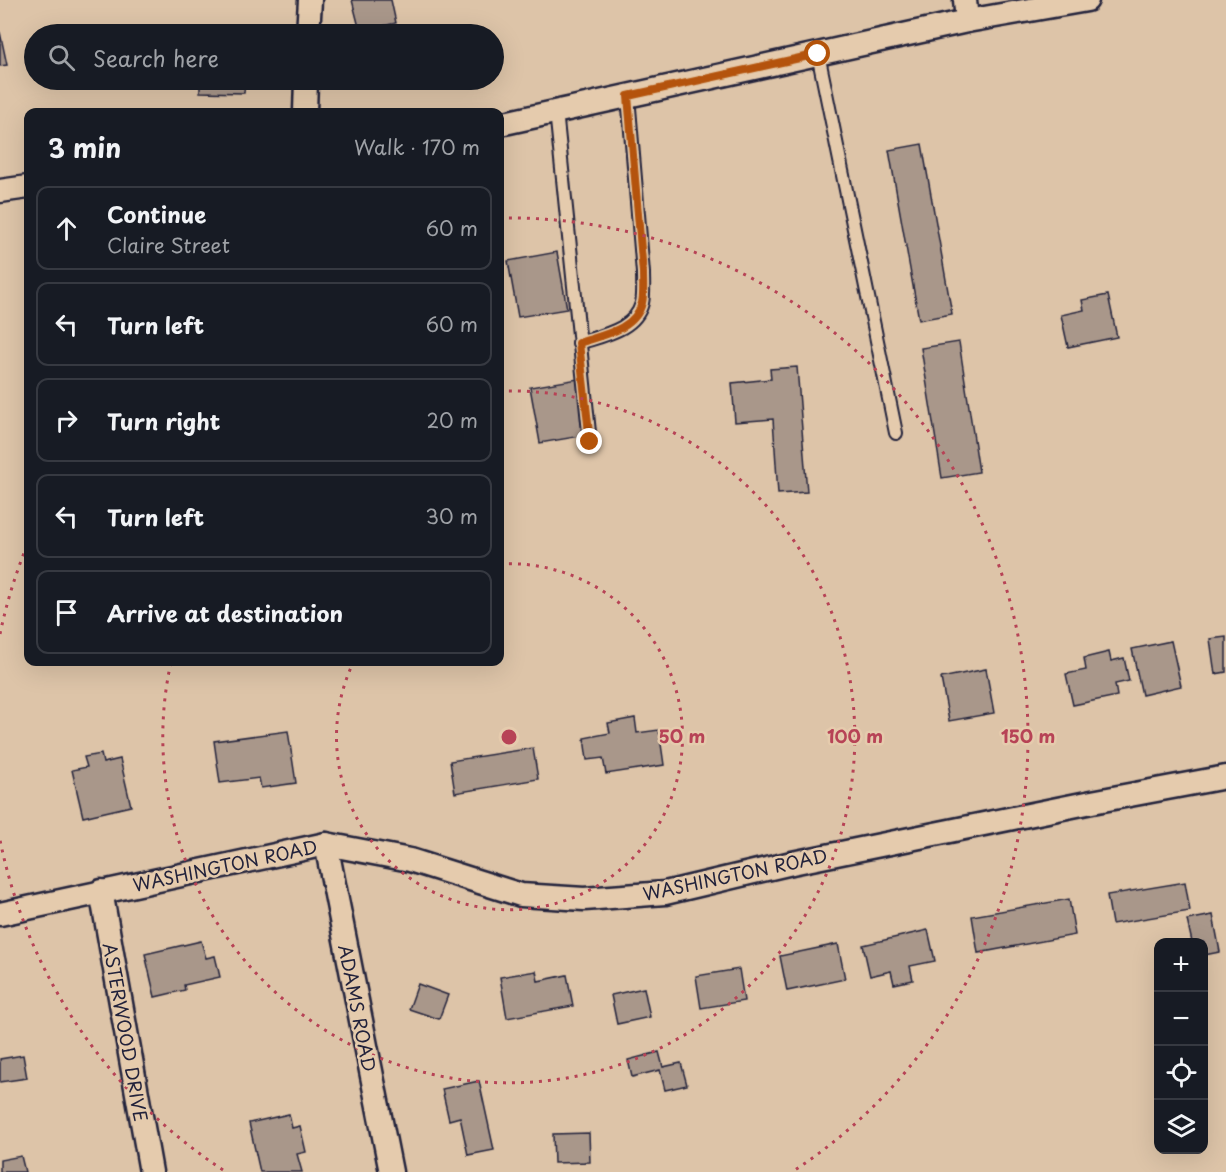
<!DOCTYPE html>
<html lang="en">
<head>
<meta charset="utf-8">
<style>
	body { margin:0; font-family:"Playpen Sans",sans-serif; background:#20242c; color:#f1f3f6 }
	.controls { position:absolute; right:18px; bottom:18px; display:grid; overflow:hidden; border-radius:12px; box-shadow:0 6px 24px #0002 }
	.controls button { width:54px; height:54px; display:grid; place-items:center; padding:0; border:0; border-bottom:2px solid #363941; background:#171b24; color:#f1f3f6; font:30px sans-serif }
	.stop { position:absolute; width:18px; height:18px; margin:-14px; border:4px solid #b45309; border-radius:50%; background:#fff }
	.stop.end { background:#b45309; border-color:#fff; box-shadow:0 2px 6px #0008 }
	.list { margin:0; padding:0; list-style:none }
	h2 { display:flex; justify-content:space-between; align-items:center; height:78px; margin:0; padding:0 24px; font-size:26px }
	h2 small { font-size:20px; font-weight:400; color:#9ea1a6 }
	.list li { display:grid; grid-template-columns:39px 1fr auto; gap:18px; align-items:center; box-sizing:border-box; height:84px; margin:0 12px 12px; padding:0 12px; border:2px solid #363941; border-radius:12px }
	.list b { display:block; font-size:22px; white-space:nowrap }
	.list p { margin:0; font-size:20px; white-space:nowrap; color:#9ea1a6 }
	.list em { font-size:20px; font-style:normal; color:#9ea1a6 }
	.icon { flex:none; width:33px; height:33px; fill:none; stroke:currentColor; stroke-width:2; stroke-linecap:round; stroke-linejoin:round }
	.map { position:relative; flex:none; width:1226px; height:1172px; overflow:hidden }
	.search { position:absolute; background:#171b24; box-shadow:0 6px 24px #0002; left:24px; top:24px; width:480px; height:66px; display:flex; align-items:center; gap:15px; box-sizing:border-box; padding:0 21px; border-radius:33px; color:#9ea1a6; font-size:22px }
	.panel { position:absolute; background:#171b24; box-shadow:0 6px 24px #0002; left:24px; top:108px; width:480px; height:558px; border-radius:12px }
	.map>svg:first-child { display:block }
	.building { fill:#a9978a; stroke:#22223b; stroke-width:1.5 }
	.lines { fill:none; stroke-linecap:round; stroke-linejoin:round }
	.lane-casing { stroke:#22223b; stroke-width:16 }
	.street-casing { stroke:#22223b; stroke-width:27 }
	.lane { stroke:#e5cbad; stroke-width:12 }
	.street { stroke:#e5cbad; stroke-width:22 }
	.route { stroke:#b45309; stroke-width:8 }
	.ring { fill:none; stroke:#b74356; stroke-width:3; stroke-dasharray:3 6 }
	.labels { text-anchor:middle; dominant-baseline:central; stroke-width:5; stroke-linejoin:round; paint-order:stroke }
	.street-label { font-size:18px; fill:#22223b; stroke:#e5cbad }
	.centre { fill:#b74356; stroke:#e5cbad; stroke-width:3 }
	.ring-label { font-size:18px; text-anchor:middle; font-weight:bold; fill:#b74356; stroke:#e5cbad; stroke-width:5; stroke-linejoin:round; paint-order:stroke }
</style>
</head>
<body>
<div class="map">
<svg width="1226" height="1172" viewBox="0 0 1226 1172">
	<rect width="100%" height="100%" fill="#ddc4a8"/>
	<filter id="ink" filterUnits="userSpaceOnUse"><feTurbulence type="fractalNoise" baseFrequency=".0167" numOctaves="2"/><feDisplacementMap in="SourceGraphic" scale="12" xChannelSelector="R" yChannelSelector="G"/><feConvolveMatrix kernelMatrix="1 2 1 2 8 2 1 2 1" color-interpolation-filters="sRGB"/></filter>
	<g filter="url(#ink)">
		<g class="building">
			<path d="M352,0h39l5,23 -36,8z"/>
			<path d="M0,32l7,33 -7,1z"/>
			<path d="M200,80h45l-1,13 -44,-1z"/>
			<path d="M922,144l30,170 -33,6 -30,-170z"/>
			<path d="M557,252l10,57 -49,8 -10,-56z"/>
			<path d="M1108,295l9,42 -49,10 -7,-32 23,-5 -2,-10z"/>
			<path d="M959,342l20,130 -37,6 -21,-130z"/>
			<path d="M797,367l10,125 -29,2 -5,-75 -38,3 -3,-39 39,-4 -1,-10z"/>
			<path d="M578,379l9,56 -47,8 -10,-56z"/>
			<path d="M1226,637v35l-11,2 -5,-35z"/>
			<path d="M1171,641l10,45 -39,9 -10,-46z"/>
			<path d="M1109,652l2,9 13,-3 5,23 -14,3 2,12 -44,9 -7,-31 20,-4 -2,-12z"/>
			<path d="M986,669l8,44 -45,8 -8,-43z"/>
			<path d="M635,718l2,15 22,-3 5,35 -58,9 -3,-16 -16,2 -3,-22 26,-5 -2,-10z"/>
			<path d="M288,731l8,52 -35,5 -2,-10 -39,5 -6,-42z"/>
			<path d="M533,748l5,31 -83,14 -5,-32z"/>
			<path d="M101,754l2,9 17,-4 11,47 -48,11 -11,-47 15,-3 -3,-10z"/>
			<path d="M1185,882l5,29 -78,13 -5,-29z"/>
			<path d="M1069,899l6,36 -97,18 -6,-37z"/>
			<path d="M1213,915l7,37 -16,3v-13h-12l-5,-22z"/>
			<path d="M928,930l7,31 -25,5 3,14 -19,4 -3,-13 -21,5 -7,-31z"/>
			<path d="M201,941l5,17 9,-2 5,21 -36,8 1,5 -30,7 -10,-43z"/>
			<path d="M838,944l7,35 -58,12 -7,-35z"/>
			<path d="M739,969l5,32 -43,7 -5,-32z"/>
			<path d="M536,971l2,10 29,-6 6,31 -66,12 -7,-41z"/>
			<path d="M418,984l30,11 -9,24 -30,-10z"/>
			<path d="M644,988l6,29 -33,7 -6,-29z"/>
			<path d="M659,1052l4,15 18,-4 6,22 -22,5 -5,-20 -28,7 -4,-17z"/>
			<path d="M23,1055l4,23 -27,4v-23z"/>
			<path d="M479,1081l15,69 -26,5 -8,-38 -11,3 -7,-31z"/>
			<path d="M289,1114l3,14 8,-2 6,26 -9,2 5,18h-42l-11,-49z"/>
			<path d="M589,1133l1,29 -36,1 -1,-29z"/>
			<path d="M21,1156l4,16h-25v-12z"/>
		</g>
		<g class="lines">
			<defs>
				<g id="lane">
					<path d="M818,54l78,379"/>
					<path d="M556,111l34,331"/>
					<path d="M579,343c24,-8 56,-13 63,-40 2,-9 1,-20 1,-30l-15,-177"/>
				</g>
				<g id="street">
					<path d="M965,0l2,21"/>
					<path d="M308,34l2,-34"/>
					<path d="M305,112l1,-32"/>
					<path d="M500,124l467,-103 120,-21"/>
					<path d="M0,191l28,-4"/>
					<path d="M326,844l65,328"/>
					<path d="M101,891l50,281"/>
					<path d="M0,914l326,-70 84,16 111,35 63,4 81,-6 127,-30 300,-61 134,-25"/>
				</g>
			</defs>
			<use href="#lane" class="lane-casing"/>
			<use href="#street" class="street-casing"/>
			<use href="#lane" class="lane"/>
			<use href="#street" class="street"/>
		</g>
	</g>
	<g class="lines" filter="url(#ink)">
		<path class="route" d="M590,442l-11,-99c24,-8 56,-13 63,-40 2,-9 1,-20 1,-30l-15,-177 190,-42"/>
	</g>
	<g class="ring">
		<path d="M500 564A173 173 0 1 1 353 663"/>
		<path d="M500 391A346 346 0 1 1 171 662"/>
		<path d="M223 1170A519 519 0 0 1 0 840M0 634A519 519 0 0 1 28 543M500 218A519 519 0 0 1 795 1170"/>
	</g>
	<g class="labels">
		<g class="street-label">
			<text transform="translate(225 865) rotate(-12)">WASHINGTON ROAD</text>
			<text transform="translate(735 874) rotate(-12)">WASHINGTON ROAD</text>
			<text transform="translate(358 1008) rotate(79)">ADAMS ROAD</text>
			<text transform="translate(126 1032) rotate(80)">ASTERWOOD DRIVE</text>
		</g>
	</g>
	<circle cx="509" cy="737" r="9" class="centre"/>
	<g class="ring-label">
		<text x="682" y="743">50 m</text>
		<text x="855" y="743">100 m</text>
		<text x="1028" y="743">150 m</text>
	</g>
</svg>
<div class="controls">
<button>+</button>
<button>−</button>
<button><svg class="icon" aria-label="locate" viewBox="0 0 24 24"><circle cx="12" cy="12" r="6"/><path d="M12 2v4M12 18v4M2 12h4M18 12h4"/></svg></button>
<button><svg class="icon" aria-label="layers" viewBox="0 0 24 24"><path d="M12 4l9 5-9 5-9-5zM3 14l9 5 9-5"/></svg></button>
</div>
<div class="stop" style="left:818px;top:54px"></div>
<div class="stop end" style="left:590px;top:442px"></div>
<div class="search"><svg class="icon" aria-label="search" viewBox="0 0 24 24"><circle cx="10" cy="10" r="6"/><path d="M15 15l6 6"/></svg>Search here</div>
<section class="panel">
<h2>3 min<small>Walk · 170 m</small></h2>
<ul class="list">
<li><svg class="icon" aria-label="ahead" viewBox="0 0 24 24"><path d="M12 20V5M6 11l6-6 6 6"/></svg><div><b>Continue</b><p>Claire Street</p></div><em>60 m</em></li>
<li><svg class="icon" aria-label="left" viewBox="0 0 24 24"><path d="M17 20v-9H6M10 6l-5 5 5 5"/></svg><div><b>Turn left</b></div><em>60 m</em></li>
<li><svg class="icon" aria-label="right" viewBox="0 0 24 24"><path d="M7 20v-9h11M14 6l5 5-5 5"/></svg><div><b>Turn right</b></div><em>20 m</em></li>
<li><svg class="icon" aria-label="left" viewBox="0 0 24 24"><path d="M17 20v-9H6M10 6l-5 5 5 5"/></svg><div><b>Turn left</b></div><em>30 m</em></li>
<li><svg class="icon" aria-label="arrive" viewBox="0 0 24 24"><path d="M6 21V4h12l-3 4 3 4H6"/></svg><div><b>Arrive at destination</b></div></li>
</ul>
</section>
</div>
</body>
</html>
